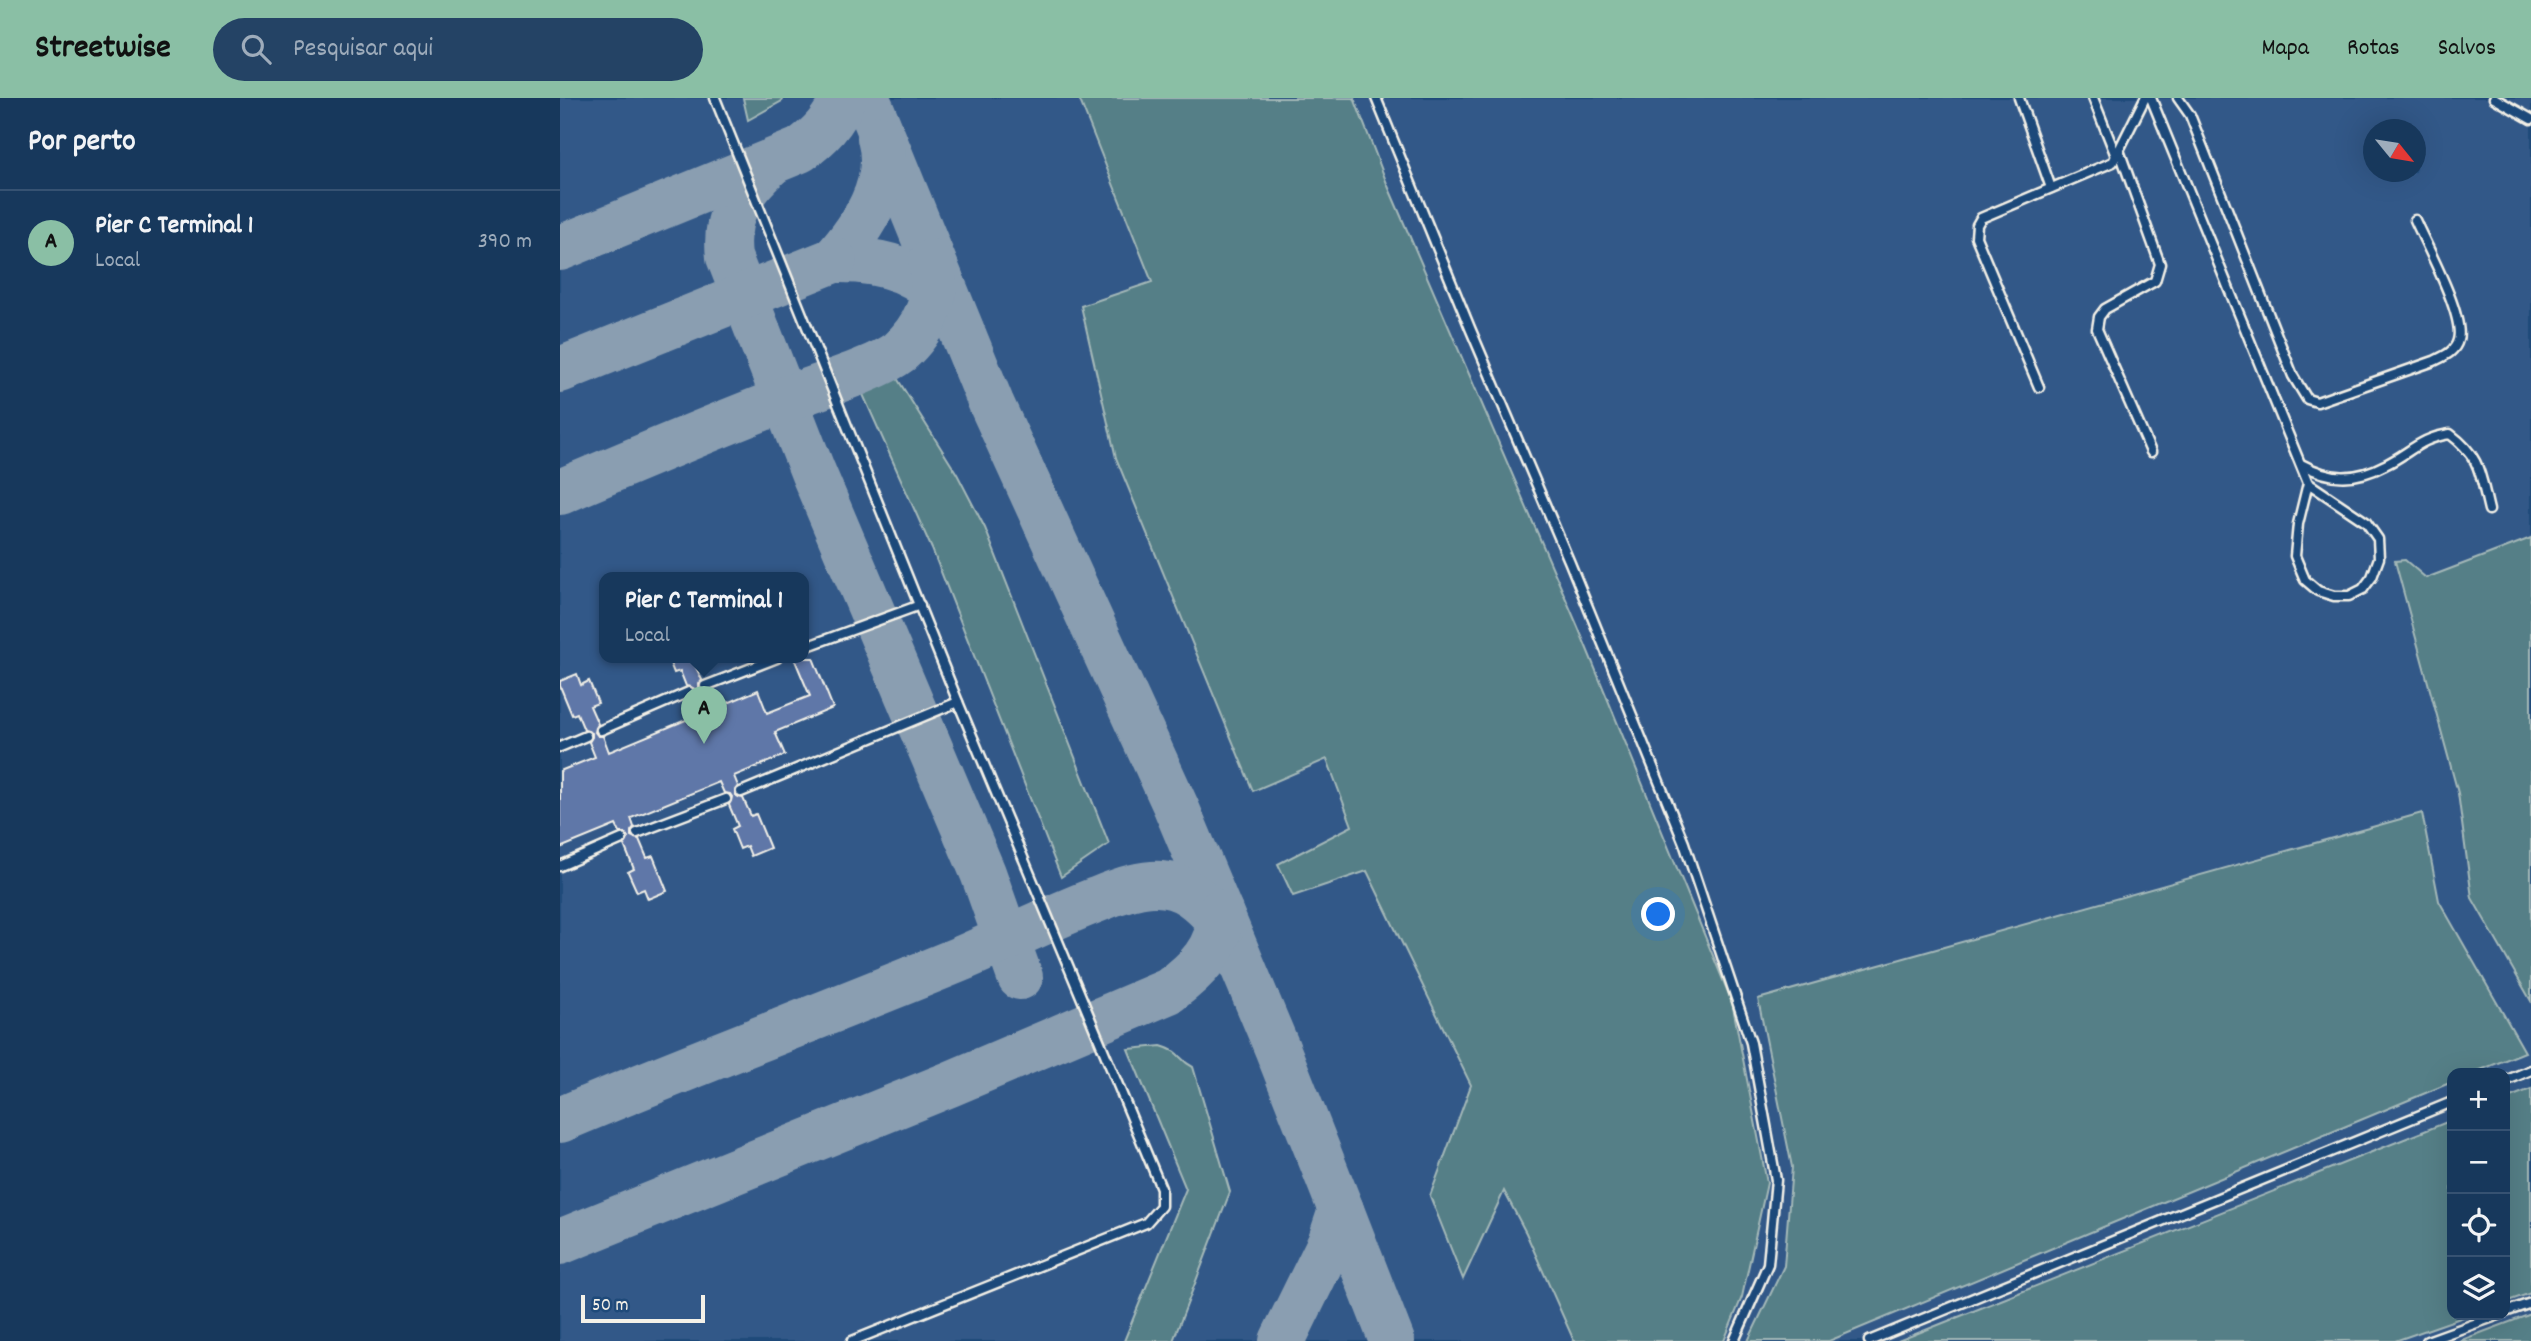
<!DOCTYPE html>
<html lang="pt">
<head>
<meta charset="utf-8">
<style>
	body { margin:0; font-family:Dekko,sans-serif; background:#244365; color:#f1f3f6 }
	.controls { position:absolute; right:21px; bottom:21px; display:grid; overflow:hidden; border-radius:14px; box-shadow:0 7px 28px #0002 }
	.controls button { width:63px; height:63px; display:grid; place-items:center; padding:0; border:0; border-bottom:2px solid #365272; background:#17385c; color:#f1f3f6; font:35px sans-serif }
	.compass { position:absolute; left:1803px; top:21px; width:63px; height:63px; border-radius:50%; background:#17385c; box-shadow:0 7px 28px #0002; rotate:120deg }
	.scale { position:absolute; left:21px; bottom:18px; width:124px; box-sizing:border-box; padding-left:7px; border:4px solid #f4f1e8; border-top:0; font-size:19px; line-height:24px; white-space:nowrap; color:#f4f1e8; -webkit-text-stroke:5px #1f4a7a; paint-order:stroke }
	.you { position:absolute; left:1099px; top:817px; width:24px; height:24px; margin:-18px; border:5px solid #fff; border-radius:50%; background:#1a73e8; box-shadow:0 0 0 10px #1a73e833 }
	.badge { display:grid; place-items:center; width:46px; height:46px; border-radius:50%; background:#8abfa5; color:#111; font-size:23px; font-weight:700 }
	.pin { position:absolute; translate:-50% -58px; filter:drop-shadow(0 2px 4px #0008) }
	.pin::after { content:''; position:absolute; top:37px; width:24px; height:21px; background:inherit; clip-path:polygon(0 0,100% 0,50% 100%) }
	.popup { position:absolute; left:39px; top:474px; width:210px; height:91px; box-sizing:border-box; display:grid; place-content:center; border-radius:14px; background:#17385c; filter:drop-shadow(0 2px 5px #0005); font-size:23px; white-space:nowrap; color:#9eacbb }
	.popup b { font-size:26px; color:#f1f3f6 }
	.popup::after { content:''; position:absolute; left:50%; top:100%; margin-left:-14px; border:14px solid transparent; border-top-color:#17385c }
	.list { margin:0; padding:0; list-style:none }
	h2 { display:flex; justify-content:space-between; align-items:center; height:91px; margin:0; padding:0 28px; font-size:30px }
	h2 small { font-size:23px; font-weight:400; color:#9eacbb }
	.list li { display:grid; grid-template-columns:46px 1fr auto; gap:21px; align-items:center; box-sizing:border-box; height:105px; padding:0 28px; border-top:2px solid #365272 }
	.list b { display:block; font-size:26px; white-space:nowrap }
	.list p { margin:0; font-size:23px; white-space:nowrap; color:#9eacbb }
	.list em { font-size:23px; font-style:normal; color:#9eacbb }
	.icon { flex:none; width:38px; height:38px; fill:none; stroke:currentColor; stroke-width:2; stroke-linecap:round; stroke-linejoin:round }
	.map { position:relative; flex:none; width:1971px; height:1243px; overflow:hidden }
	header { display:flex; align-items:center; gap:42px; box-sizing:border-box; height:98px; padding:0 35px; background:#8abfa5; color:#111 }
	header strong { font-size:33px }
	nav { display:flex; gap:38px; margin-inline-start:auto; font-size:24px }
	.search { width:490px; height:63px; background:#244365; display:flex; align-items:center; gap:18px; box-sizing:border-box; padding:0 24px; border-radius:38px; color:#9eacbb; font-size:26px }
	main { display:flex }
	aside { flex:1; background:#17385c }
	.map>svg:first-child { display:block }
	.built { fill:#325888; fill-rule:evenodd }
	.green { fill:#557f87; stroke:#a4b8b8; stroke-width:2 }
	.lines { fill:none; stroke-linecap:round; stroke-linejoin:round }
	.taxiway { stroke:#8a9eb1; stroke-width:46 }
	.building { fill:#5f77a8; stroke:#f4f1e8; stroke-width:2 }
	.lane-casing { stroke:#f4f1e8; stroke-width:13 }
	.lane { stroke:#1f4a7a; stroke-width:8 }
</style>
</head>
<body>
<header>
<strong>Streetwise</strong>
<div class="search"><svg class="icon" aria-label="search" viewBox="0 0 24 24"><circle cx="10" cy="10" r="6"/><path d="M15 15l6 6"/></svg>Pesquisar aqui</div>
<nav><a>Mapa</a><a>Rotas</a><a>Salvos</a></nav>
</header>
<main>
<aside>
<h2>Por perto<small></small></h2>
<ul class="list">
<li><span class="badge">A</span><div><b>Pier C Terminal 1</b><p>Local</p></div><em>390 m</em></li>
</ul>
</aside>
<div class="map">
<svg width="1971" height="1243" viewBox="0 0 1971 1243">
	<rect width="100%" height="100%" fill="#1f4a7a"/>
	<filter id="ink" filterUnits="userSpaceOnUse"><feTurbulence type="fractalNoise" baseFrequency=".0143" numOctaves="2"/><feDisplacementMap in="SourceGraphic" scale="14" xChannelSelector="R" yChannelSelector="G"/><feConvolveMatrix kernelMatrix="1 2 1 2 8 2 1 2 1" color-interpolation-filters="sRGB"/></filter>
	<g filter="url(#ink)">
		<path class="built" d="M0,0h1971v1243h-1971zM1814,32h42v42h-42zM44,480h200v80h-200zM1892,975h53v242h-53z"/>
		<g class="green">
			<path d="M183,0h38l1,3 -34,19z"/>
			<path d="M519,0h275l34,88 190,441 154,375 35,181 -25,114 -18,44h-150l-48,-108 -22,-42 -41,88 -33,-83 41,-111 -104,-214 -74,25 -15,-32 74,-38 -25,-67 -74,32 -137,-333 -35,-152 71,-24z"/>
			<path d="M335,277l62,99 28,54 124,316 -48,33 -129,-328 -71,-159z"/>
			<path d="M1971,440v463l-59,-103 -14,-105 -63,-232 10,-1 21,18z"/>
			<path d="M1862,715l17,88 86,151 -52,21h-21v9l-623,259h-81l36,-75 8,-99 -34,-168z"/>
			<path d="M601,948c21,6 16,13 32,21l37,125 -57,149h-49l62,-152 -58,-140z"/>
			<path d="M1971,991v204l-26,9v-203z"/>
			<path d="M1892,1022v195h17l-74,26h-497z"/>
			<path d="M1971,1216v27h-72z"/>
		</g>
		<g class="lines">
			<g class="taxiway">
				<path d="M307,0l124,305 185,404 101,241 64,162 -11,33 -48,98"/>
				<path d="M320,40c13,46 -18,90 -46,122 43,-1 87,8 113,46"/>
				<path d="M210,66c-30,27 -46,51 -41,93l84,215 170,401 37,104"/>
				<path d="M0,150l240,-98c20,-14 34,-29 43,-52"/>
				<path d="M0,272l274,-110"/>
				<path d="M0,394c75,-32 150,-64 226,-93 30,-12 90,-29 113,-47 25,-22 42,-56 32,-90"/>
				<path d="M0,1022c134,-57 270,-107 405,-163 44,-19 87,-40 131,-57 18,-7 37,-15 56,-16 33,-2 51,19 71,41"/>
				<path d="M781,1112l51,131"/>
				<path d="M0,1144l390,-158 219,-93c27,-20 51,-42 51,-79"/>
			</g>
		</g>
		<path class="building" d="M108,560h42l-15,7 7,15 -3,4v5l8,3 7,17 44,-19 9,23 43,-17 -16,-38h19l20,50 -58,24 10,23 -51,21 4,10 -3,4v5l8,3 8,18 5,-2 14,34 -19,8 -4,-10 -7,3 -8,-20 6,-3 -9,-21 3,-8 -2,-3 -6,-1 -5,-11 -88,36 3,9 -3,4v5l8,3 8,19 6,-2 14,35 -19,8 -4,-10 -7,3 -9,-20 6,-3 -10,-24 4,-8 -3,-4h-5l-4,-8 -56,23v-77l35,-14 -6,-15 3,-5v-4l-8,-3 -7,-17 -5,2 -12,-29v-5l17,-7 4,11 8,-4 9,22 -8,3 8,18 -3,8 3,4h5l6,16 89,-37 -7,-17 4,-5v-4l-9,-3 -6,-15 -6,2z"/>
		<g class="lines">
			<defs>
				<g id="lane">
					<path d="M155,0l243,604"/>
					<path d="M816,0l94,230 100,235 114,280 67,200 25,137 -8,84 -34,77"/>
					<path d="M1459,0l32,90"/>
					<path d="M1533,0l23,58"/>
					<path d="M1591,0l157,385 58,39 12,17 1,19 -7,19 -9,12 -14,7h-15l-16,-5 -13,-11 -10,-24 3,-32 10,-41"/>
					<path d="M1618,0l12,17 103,261 14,23 10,3 117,-41c10,-5 21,-9 24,-21 7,-24 -32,-95 -43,-120"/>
					<path d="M1934,0l37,21"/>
					<path d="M1559,52l41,114 -5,17 -50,28 -6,8 -2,12 54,123"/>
					<path d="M1479,289l-63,-150 1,-12 4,-7 132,-56 32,-64"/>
					<path d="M1741,366c29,16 54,17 84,1 25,-12 35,-27 65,-31 31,23 30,40 39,76"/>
					<path d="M248,548l112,-41"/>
					<path d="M145,588l72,-28"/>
					<path d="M41,632l88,-38"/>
					<path d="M0,649l26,-11"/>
					<path d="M181,694l217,-90 203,486v18l-15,17 -294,118"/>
					<path d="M77,735l89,-34"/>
					<path d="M0,768l62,-27"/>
					<path d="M1945,983l26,-11"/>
					<path d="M1945,1214l26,-9"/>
					<path d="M1309,1243l583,-239"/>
					<path d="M1867,1243l72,-26"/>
				</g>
			</defs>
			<use href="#lane" class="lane-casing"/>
			<use href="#lane" class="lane"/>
		</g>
	</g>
</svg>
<div class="controls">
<button>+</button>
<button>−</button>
<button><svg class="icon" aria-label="locate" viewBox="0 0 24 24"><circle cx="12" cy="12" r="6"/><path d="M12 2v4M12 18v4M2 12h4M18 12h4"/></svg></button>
<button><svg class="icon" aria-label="layers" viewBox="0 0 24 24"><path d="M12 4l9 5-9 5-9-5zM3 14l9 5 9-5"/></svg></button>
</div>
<svg class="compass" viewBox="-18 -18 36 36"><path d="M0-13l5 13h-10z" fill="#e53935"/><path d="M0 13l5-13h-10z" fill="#9eacbb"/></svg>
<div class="scale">50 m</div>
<div class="you"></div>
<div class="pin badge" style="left:144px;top:646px">A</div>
<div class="popup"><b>Pier C Terminal 1</b>Local</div>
</div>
</main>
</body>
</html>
